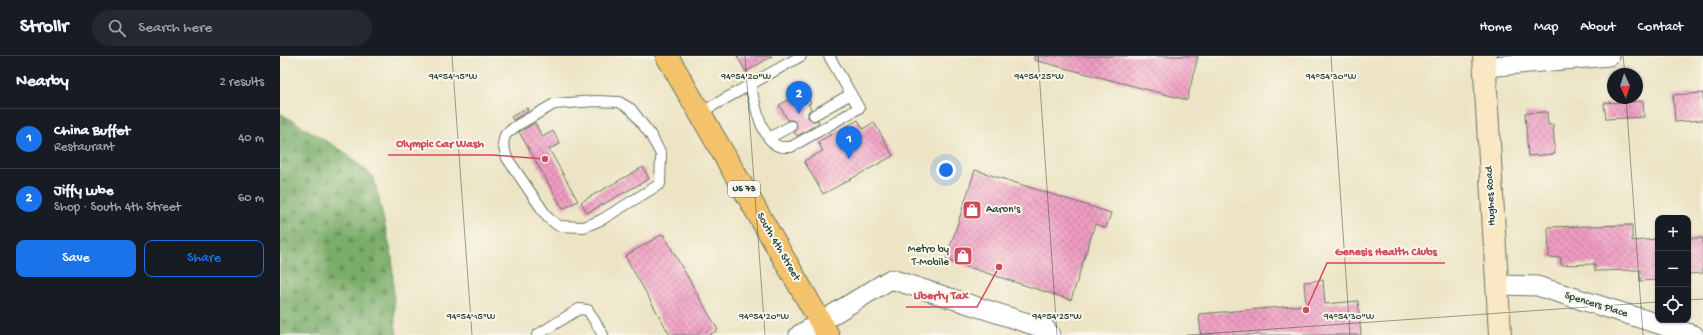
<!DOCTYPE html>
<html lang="en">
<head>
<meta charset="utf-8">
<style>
	body { margin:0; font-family:"Gochi Hand",sans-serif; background:#242831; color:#f1f3f6 }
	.controls { position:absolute; right:12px; bottom:12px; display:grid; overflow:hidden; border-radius:8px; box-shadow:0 1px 3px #0004 }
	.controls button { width:36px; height:36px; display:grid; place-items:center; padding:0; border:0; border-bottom:1px solid #363941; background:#171b24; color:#f1f3f6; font:20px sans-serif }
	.compass { position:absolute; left:1327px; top:12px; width:36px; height:36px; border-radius:50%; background:#171b24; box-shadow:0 1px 3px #0004; rotate:176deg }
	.you { position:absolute; left:666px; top:114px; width:14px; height:14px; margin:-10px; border:3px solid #fff; border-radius:50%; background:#1a73e8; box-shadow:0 0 0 6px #1a73e833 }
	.badge { display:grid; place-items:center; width:26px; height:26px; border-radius:50%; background:#1a73e8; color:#fff; font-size:13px; font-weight:700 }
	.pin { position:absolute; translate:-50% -33px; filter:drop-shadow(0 1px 2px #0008) }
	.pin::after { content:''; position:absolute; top:21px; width:14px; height:12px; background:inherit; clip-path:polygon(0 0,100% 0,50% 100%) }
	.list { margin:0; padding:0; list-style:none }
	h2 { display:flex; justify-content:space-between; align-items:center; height:52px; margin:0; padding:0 16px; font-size:17px }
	h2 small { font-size:13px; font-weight:400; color:#9ea1a6 }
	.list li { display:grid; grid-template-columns:26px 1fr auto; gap:12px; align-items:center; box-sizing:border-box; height:60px; padding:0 16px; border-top:1px solid #363941 }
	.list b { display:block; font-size:15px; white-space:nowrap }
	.list p { margin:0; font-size:13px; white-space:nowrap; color:#9ea1a6 }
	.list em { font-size:13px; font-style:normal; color:#9ea1a6 }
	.actions { display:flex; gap:8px; padding:12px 16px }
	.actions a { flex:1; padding:9px 0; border:1px solid #1a73e8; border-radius:8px; text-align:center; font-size:14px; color:#1a73e8 }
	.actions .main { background:#1a73e8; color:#fff }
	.icon { flex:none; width:22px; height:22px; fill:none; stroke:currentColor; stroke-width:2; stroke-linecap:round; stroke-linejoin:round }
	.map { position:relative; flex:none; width:1423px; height:279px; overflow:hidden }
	header { display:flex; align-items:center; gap:24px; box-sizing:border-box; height:56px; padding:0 20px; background:#171b24; border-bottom:1px solid #363941 }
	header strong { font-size:19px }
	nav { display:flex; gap:22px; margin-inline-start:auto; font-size:14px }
	.search { width:280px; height:36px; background:#242831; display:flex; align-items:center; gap:10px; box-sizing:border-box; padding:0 14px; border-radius:22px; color:#9ea1a6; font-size:15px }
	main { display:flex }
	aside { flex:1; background:#171b24 }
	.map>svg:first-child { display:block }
	.forest { fill:url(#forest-firs); stroke:#4c754e }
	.building { fill:url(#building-cross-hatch) }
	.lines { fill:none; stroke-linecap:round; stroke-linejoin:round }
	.lane-casing { stroke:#677766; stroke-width:12 }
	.street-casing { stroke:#677766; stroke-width:21 }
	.secondary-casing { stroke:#677766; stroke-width:24 }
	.highway-casing { stroke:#677766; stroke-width:24 }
	.lane { stroke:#fff; stroke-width:10 }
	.street { stroke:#fff; stroke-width:19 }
	.secondary { stroke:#fae7c3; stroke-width:22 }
	.highway { stroke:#f3c26a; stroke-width:22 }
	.ticks { fill:none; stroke:#1f3d34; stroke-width:1; stroke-opacity:0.45 }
	.labels { text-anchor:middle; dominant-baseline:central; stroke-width:4; stroke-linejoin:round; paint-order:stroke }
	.shield { fill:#fbf7ec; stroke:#61756b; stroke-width:1 }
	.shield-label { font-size:10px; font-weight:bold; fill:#1f3d34 }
	.street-label { font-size:11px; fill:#1f3d34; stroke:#fbf7ec }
	.poi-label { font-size:11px; fill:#1f3d34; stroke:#fbf7ec; text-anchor:start }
	.ticks-label { font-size:10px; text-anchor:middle; fill:#1f3d34; stroke:#fbf7ec; stroke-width:4; stroke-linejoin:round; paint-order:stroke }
	.leader { fill:none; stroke:#d1495b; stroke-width:1.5 }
	.callout-dot { fill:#d1495b; stroke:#fbf7ec; stroke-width:1.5 }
	.callout-label { font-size:12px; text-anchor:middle; font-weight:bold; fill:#d1495b; stroke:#fbf7ec; stroke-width:4; stroke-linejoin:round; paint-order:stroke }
</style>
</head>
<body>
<header>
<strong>Strollr</strong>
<div class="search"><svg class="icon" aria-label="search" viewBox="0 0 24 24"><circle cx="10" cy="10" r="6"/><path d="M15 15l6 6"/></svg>Search here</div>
<nav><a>Home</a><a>Map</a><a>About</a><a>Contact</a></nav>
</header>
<main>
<aside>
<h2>Nearby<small>2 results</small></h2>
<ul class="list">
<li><span class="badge">1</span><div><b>China Buffet</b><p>Restaurant</p></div><em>40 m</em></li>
<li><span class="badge">2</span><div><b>Jiffy Lube</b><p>Shop · South 4th Street</p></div><em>60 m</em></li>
</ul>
<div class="actions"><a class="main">Save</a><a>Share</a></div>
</aside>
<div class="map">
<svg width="1423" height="279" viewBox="0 0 1423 279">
	<defs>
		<pattern id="forest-firs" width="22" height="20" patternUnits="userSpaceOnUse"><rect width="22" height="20" fill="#7aad69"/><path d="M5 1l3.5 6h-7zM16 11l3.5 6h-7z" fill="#638e57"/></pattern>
		<pattern id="building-cross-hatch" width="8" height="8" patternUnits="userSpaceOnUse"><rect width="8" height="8" fill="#f09dc2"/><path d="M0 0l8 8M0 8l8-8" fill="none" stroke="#c2819e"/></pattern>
	</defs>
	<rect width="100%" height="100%" fill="#fbf7ec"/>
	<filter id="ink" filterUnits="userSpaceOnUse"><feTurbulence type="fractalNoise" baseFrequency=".025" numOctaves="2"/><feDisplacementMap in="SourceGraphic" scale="8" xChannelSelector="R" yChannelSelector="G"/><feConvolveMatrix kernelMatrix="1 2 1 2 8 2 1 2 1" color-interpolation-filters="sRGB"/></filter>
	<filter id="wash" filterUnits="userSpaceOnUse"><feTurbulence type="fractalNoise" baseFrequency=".012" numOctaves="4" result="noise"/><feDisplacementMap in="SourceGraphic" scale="16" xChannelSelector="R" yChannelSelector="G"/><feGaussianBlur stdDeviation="0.9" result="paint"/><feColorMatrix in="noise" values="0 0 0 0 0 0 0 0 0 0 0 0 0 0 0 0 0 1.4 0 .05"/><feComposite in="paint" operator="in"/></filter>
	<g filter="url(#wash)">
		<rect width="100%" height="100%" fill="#ece4c4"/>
		<path class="forest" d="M0,57l63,38 31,26 18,80 3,66 2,12h-117z"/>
		<g id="blocks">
			<g class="building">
				<path d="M457,0h35l-26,16z"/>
				<path d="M754,0h164l-11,44 -153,-40z"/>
				<path d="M524,35l7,12 -3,1 3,5 -3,3v6l6,3 4,-1 1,3 -22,13 -3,-4 3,-5 -1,-4 -4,-3h-4l-9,-15z"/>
				<path d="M1423,37v27l-28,2 -2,-27z"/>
				<path d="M1363,45l1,16 -38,2 -2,-16z"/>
				<path d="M247,52l1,3 -15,9 -2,-3z"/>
				<path d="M1267,56l1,13 5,-1 2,30 -27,2 -3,-43z"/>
				<path d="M578,64l5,9 11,-7 19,34 -70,38 -19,-33 19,-10 -5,-9z"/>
				<path d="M255,67l7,14 11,-6 7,13 -11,5 29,52 -15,8 -44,-77z"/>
				<path d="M363,111l6,12 -62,34 -6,-11z"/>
				<path d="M695,114l136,43 -5,15 -11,-4 -24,76 -125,-40z"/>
				<path d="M1352,169v16l26,-2v41l-18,1v-11l-45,1v-7l-34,1v-8l-12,1 -1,-31z"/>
				<path d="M383,178l55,96 -9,5h-39l-45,-79z"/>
				<path d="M1408,182h15v35l-15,1z"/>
				<path d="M1043,224l2,24 33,-3 3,34h-160l-2,-21 107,-9 -2,-23z"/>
			</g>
		</g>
	</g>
	<g filter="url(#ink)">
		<use href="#blocks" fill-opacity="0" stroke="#677766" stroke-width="1"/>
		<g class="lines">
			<defs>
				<g id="lane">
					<path d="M470,29c5,17 10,50 26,60 4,3 10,2 15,2l68,-39 -30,-52"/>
					<path d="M316,45l23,1 12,7 19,25 11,20 -1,30 -59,36 -17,7 -25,-1 -11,-8 -41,-60 -4,-14 2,-9 11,-9 38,-22z"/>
					<path d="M420,57l101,-57"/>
					<path d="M534,59l37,-21"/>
					<path d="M489,82l22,-12"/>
					<path d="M257,279l42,-26 9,1 15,25"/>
				</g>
				<g id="street">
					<path d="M1204,11l125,-11"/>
					<path d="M1216,229l41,1 157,49"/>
					<path d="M519,279l92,-56 155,50 4,6"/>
				</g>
				<path id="secondary" d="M1204,0l16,279"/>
				<path id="highway" d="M387,0l161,279"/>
			</defs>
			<use href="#lane" class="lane-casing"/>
			<use href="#street" class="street-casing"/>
			<use href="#secondary" class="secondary-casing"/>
			<use href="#highway" class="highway-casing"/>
			<use href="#lane" class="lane"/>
			<use href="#street" class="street"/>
			<use href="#secondary" class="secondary"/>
			<use href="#highway" class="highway"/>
		</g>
	</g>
	<path class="ticks" d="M172,0l20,279M465,0l20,279M758,0l19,279M1051,0l19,279M1343,0l2,18M1346,42l17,237M1408,244l15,-1M907,279l471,-33"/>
	<defs>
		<symbol id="shop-square" viewBox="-11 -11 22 22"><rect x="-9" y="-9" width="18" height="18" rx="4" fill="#d1495b" stroke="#fbf7ec"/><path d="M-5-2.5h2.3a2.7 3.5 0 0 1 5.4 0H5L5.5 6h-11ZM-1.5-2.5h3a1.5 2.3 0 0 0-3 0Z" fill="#fff"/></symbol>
	</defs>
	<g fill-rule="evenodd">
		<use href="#shop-square" x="681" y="143" width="22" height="22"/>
		<use href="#shop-square" x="672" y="189" width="22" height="22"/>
	</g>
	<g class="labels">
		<rect class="shield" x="448" y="125" width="32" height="16" rx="3"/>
		<g class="shield-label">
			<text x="464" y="133">US 73</text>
		</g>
		<g class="street-label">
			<text transform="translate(1211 140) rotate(-93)">Hughes Road</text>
			<text transform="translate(498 191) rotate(60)">South 4th Street</text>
			<text transform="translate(1316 249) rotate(17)">Spencers Place</text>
		</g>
		<g class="poi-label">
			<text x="706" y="154">Aaron's</text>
			<text x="669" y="194" text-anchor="end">Metro by<tspan x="669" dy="13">T-Mobile</tspan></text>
		</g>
	</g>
	<g class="ticks-label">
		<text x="173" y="23">94°54'15"W</text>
		<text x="466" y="23">94°54'20"W</text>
		<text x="759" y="23">94°54'25"W</text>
		<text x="1051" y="23">94°54'30"W</text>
		<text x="191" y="263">94°54'15"W</text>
		<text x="484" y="263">94°54'20"W</text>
		<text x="777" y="263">94°54'25"W</text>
		<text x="1069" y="263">94°54'30"W</text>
	</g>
	<path class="leader" d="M265 103L212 99H108M1026 254L1047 207H1165M719 211L697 251H626"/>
	<g class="callout-dot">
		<circle cx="265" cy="103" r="4"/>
		<circle cx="1026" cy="254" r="4"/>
		<circle cx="719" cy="211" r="4"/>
	</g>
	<g class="callout-label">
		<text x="160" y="91">Olympic Car Wash</text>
		<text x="1106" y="199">Genesis Health Clubs</text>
		<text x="661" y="243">Liberty Tax</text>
	</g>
</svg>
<div class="controls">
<button>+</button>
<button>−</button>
<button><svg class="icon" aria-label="locate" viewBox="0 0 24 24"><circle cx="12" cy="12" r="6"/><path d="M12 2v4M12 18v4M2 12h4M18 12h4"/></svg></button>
</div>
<svg class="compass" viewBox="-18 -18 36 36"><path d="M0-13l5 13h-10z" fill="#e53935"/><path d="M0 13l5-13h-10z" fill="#9ea1a6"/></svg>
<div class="you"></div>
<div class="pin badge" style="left:569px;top:103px">1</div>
<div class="pin badge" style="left:519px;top:58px">2</div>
</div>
</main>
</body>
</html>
